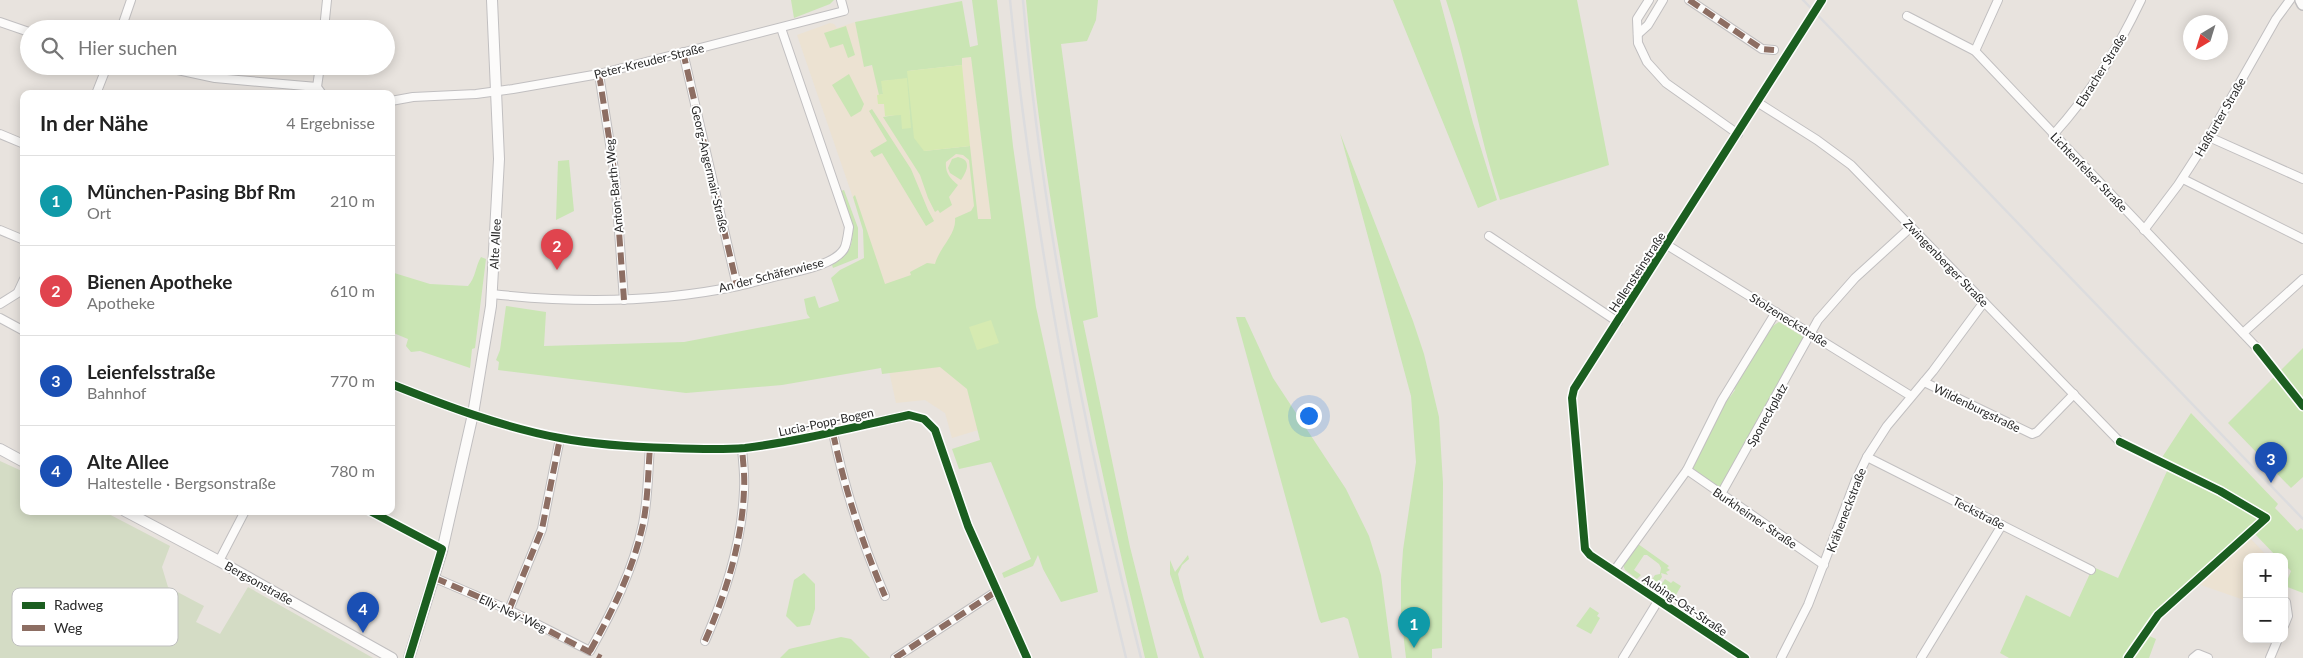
<!DOCTYPE html>
<html lang="de">
<head>
<meta charset="utf-8">
<style>
	body { margin:0; font-family:Lato,sans-serif; background:#f2f2f2; color:#222 }
	.controls { position:absolute; right:15px; bottom:15px; display:grid; overflow:hidden; border-radius:10px; box-shadow:0 2px 12px #0003 }
	.controls button { width:45px; height:45px; display:grid; place-items:center; padding:0; border:0; border-bottom:1px solid #e0e0e0; background:#fff; color:#222; font:25px sans-serif }
	.compass { position:absolute; left:2183px; top:15px; width:45px; height:45px; border-radius:50%; background:#fff; box-shadow:0 2px 12px #0003; rotate:218deg }
	.you { position:absolute; left:1308px; top:415px; width:18px; height:18px; margin:-12px; border:4px solid #fff; border-radius:50%; background:#1a73e8; box-shadow:0 0 0 8px #1a73e833 }
	.badge { display:grid; place-items:center; width:32px; height:32px; border-radius:50%; background:#0f766e; color:#fff; font-size:16px; font-weight:700 }
	.pin { position:absolute; translate:-50% -41px; filter:drop-shadow(0 1px 2px #0008) }
	.pin::after { content:''; position:absolute; top:26px; width:18px; height:15px; background:inherit; clip-path:polygon(0 0,100% 0,50% 100%) }
	.list { margin:0; padding:0; list-style:none }
	h2 { display:flex; justify-content:space-between; align-items:center; height:65px; margin:0; padding:0 20px; font-size:21px }
	h2 small { font-size:16px; font-weight:400; color:#767676 }
	.list li { display:grid; grid-template-columns:32px 1fr auto; gap:15px; align-items:center; box-sizing:border-box; height:90px; padding:0 20px; border-top:1px solid #e0e0e0 }
	.list b { display:block; font-size:19px; white-space:nowrap }
	.list p { margin:0; font-size:16px; white-space:nowrap; color:#767676 }
	.list em { font-size:16px; font-style:normal; color:#767676 }
	.icon { flex:none; width:28px; height:28px; fill:none; stroke:currentColor; stroke-width:2; stroke-linecap:round; stroke-linejoin:round }
	.map { position:relative; flex:none; width:2303px; height:658px; overflow:hidden }
	.search { position:absolute; background:#fff; box-shadow:0 2px 12px #0003; left:20px; top:20px; width:375px; height:55px; display:flex; align-items:center; gap:12px; box-sizing:border-box; padding:0 18px; border-radius:28px; color:#767676; font-size:19px }
	.panel { position:absolute; background:#fff; box-shadow:0 2px 12px #0003; left:20px; top:90px; width:375px; height:425px; border-radius:10px }
	.map>svg:first-child { display:block }
	.education { fill:#ece2d2 }
	.green { fill:#cae5b4; fill-rule:evenodd }
	.cemetery { fill:#d4dcc5 }
	.pitch { fill:#d6eab1 }
	.lines { fill:none; stroke-linecap:round; stroke-linejoin:round }
	.minor-casing { stroke:#c1bfc0; stroke-width:10 }
	.tertiary-casing { stroke:#c1bfc0; stroke-width:12 }
	.secondary-casing { stroke:#c1bfc0; stroke-width:14 }
	.minor { stroke:#fcfbfa; stroke-width:8 }
	.tertiary { stroke:#fcfbfa; stroke-width:10 }
	.secondary { stroke:#fcfbfa; stroke-width:11 }
	.rail { stroke:#dcdcde; stroke-width:2.5 }
	.quiet { stroke:#8d6e63; stroke-width:6; stroke-dasharray:12 6; stroke-linecap:butt }
	.cycleway-casing { stroke:#fff; stroke-width:11 }
	.cycleway { stroke:#1b5e20; stroke-width:8 }
	.labels { text-anchor:middle; dominant-baseline:central; stroke-width:4; stroke-linejoin:round; paint-order:stroke }
	.street-label { font-size:12px; fill:#292929; stroke:#fff }
	.key { fill:#fff; stroke:#bfbfbf; stroke-width:1 }
	.key-label { font-size:14px; fill:#292929 }
</style>
</head>
<body>
<div class="map">
<svg width="2303" height="658" viewBox="0 0 2303 658">
	<rect width="100%" height="100%" fill="#e8e3de"/>
	<g class="education">
		<path d="M855,22l10,45 105,-20 22,178 -22,31 -86,32 -87,-253 33,-12 4,1 3,4z"/>
		<path d="M943,362l27,15 15,51 -33,10 -7,-25 -20,-13 -29,3 -7,-32z"/>
		<path d="M2250,538l18,19h-21v44l-49,-17z"/>
	</g>
	<g class="green">
		<path d="M791,0h43l-4,4 -36,14z"/>
		<path d="M972,0h25l16,146 23,161 62,285 -37,10 -18,-33 -5,-14 -5,11 -29,12 -2,-5 29,-14 -40,-97 -32,7 -7,-20 28,-9 -13,-51 -27,-22 -58,7 -1,-6 -99,17 -96,8 -188,-23 1,-8 -3,-2 4,-10 6,-44 40,6 -2,34 140,-4 126,-24 -3,-4 -3,-15 11,-3 4,12 20,-7 -8,-23 9,-8 24,-12 -1,-28 -10,-33 2,-2 30,89 26,-9 -1,-3 17,-9 8,1c4,-16 22,-30 20,-46l16,-7 3,-5 -5,-46 -6,-5 -7,-1 -10,8c-1,11 4,16 12,23l-9,12 3,8 -12,8 -2,-3 -3,2 -7,-14 -8,-23 -37,-58 18,-3 9,4 -4,-39 -24,2 1,13 -4,1 -7,-30 -8,2 -9,-45 107,-21 8,46 8,-2zM971,57l20,161v1h-13l-8,-73 -46,5 -16,-80 54,-6v-7z"/>
		<path d="M1026,0h72l-2,20 -9,21 -26,3 37,273 -15,4 47,226 28,111h-13c-52,-217 -99,-435 -119,-658z"/>
		<path d="M1393,0h47l33,123 24,77 -19,8z"/>
		<path d="M1446,0h131l32,165 -109,35c-22,-66 -32,-135 -54,-200z"/>
		<path d="M846,26l9,29 -7,3 -5,-14 -13,4 -6,-15z"/>
		<path d="M849,74l15,30 -3,7 -10,6 -19,-32z"/>
		<path d="M872,109l39,60 17,41 6,11 -8,5 -44,-73 -8,4 -4,-6 17,-10 -18,-30z"/>
		<path d="M1340,133l73,188 11,33 15,63 4,66 -1,165 -10,1v9h-26l-5,-44v-34l2,-30 13,-88 -5,-66z"/>
		<path d="M958,157c14,3 9,14 3,23l-11,-7 -2,-5 4,-9z"/>
		<path d="M569,160l5,51 -18,9 2,-59z"/>
		<path d="M844,190l14,38v30l-25,10 -1,-3c33,-18 18,-45 9,-74z"/>
		<path d="M481,257l5,2 -11,89 -3,1 -2,19 -50,-17 -9,1 -5,-6 2,-7 -17,-7v-60l39,12 38,2c8,-9 7,-19 13,-29z"/>
		<path d="M1236,317h9l28,61 73,111 23,47 12,39 11,83h-33l-11,-39 -4,-2 -23,6 -2,-4z"/>
		<path d="M1779,322l26,16 -86,153 -30,-21 39,-74 2,1 5,-7 -2,-2c10,-18 28,-57 46,-66z"/>
		<path d="M2303,348v129l-12,11 -63,-65z"/>
		<path d="M2191,413l87,91 -3,4 22,23 4,-3 2,2v63l-18,-7 6,-15 -7,-7v-7h-7l-23,-24 -55,39 -41,47 -11,16 9,4 -7,19h-140l-9,-5 26,-58 44,22 23,-50 25,11 50,-109 -7,-10z"/>
		<path d="M1638,544l31,22 -2,2 3,2 -4,2 2,3 -7,-2 1,4 -9,13 -12,-8 3,-6 7,5 4,-6 5,-1 1,-6 -2,-4 -12,-9h-3l-10,15 7,5 -4,4 -12,-9 -2,-5z"/>
		<path d="M1188,555l1,4 -7,6 -4,9 6,25 20,59h-4l-30,-84v-14l5,12z"/>
		<path d="M804,573l11,11v25l-5,16 -13,2 -11,-11 8,-36z"/>
		<path d="M1665,579l6,4 2,-2 8,5 -9,16 -15,-11z"/>
		<path d="M1590,607l9,6 -2,3 3,2 -9,16 -15,-8z"/>
		<path d="M841,637l10,2 19,19h-90l9,-9z"/>
	</g>
	<path class="cemetery" d="M0,461l24,11v39h79l67,35 -8,21 6,20 36,19 -8,16 24,12 28,-47 125,71h-373z"/>
	<g class="pitch">
		<path d="M962,65l8,81 -46,5 -10,-13 -7,-67z"/>
		<path d="M907,78l4,50 -9,1 -1,-14 -16,1 -1,-12h-6l-1,-9 6,-1 -2,-13z"/>
		<path d="M991,320l8,23 -22,7 -8,-23z"/>
	</g>
	<g class="lines">
		<defs>
			<g id="minor">
				<path d="M1649,0l-12,19 1,24 9,19 19,21 72,51"/>
				<path d="M1689,0l73,49 12,1"/>
				<path d="M1907,16l68,35 282,297"/>
				<path d="M0,22l29,10"/>
				<path d="M121,29l10,-29"/>
				<path d="M324,29l3,-29"/>
				<path d="M1638,34l10,-9 15,-25"/>
				<path d="M1975,51l23,-51"/>
				<path d="M683,52l54,234"/>
				<path d="M159,66l56,12 102,9"/>
				<path d="M320,66l-3,21 5,7"/>
				<path d="M599,74l16,102 9,124"/>
				<path d="M96,94l11,-28"/>
				<path d="M391,101l22,-4 63,-3 37,-5 86,-15 245,-63 -3,-11"/>
				<path d="M1757,102l60,38 34,25 269,277"/>
				<path d="M0,134l24,10"/>
				<path d="M2053,135c38,-42 64,-85 88,-135"/>
				<path d="M2209,137l94,42"/>
				<path d="M2183,179l120,60"/>
				<path d="M0,230l24,10"/>
				<path d="M2144,230l34,-45 31,-48 67,-118 14,-19"/>
				<path d="M1489,236l129,86"/>
				<path d="M1667,245l244,151"/>
				<path d="M18,292l6,-13"/>
				<path d="M492,294c81,9 165,9 246,-8 14,-3 29,-8 44,-11 17,-4 52,-10 62,-26 3,-5 4,-16 5,-22l-68,-199"/>
				<path d="M0,304l24,-15"/>
				<path d="M0,318l24,13"/>
				<path d="M2243,333l60,-54"/>
				<path d="M1924,382l108,52 5,-2 37,-38"/>
				<path d="M391,384c55,22 111,43 169,54 37,7 73,9 110,10 25,1 50,2 75,0 56,-7 109,-21 164,-33l15,4 11,11 33,96 59,132"/>
				<path d="M833,433c12,57 29,110 52,163"/>
				<path d="M1867,457l224,113"/>
				<path d="M1687,470l137,95"/>
				<path d="M1721,494l97,-174 37,-42 56,-51"/>
				<path d="M370,511l72,38"/>
				<path d="M219,561l26,-50"/>
				<path d="M1614,571l73,-101 35,-70 54,-88"/>
				<path d="M435,578l74,32 81,41c23,-41 43,-81 53,-127 5,-25 5,-52 7,-77"/>
				<path d="M509,610l33,-81 18,-91"/>
				<path d="M2284,626l4,-10 -2,-14"/>
				<path d="M705,641c21,-48 37,-98 39,-151 1,-14 -1,-28 -2,-42"/>
				<path d="M895,658l102,-67"/>
				<path d="M1623,658l35,-57"/>
				<path d="M1745,658l-155,-103 -5,-6 -13,-151 2,-9 248,-389"/>
				<path d="M1781,658l27,-53 47,-123 12,-25 20,-31 46,-55 51,-69"/>
				<path d="M1921,658l81,-133"/>
				<path d="M2193,658l5,-4 10,4"/>
				<path d="M2270,658l8,-19"/>
			</g>
			<g id="tertiary">
				<path d="M0,449l24,13"/>
				<path d="M125,511l94,50 173,97"/>
				<path d="M409,658l33,-107 31,-137 18,-108 8,-147 -7,-159"/>
			</g>
			<path id="secondary" d="M2301,0l2,4"/>
		</defs>
		<use href="#minor" class="minor-casing"/>
		<use href="#tertiary" class="tertiary-casing"/>
		<use href="#secondary" class="secondary-casing"/>
		<use href="#minor" class="minor"/>
		<use href="#tertiary" class="tertiary"/>
		<use href="#secondary" class="secondary"/>
		<g class="rail">
			<path d="M1010,0c15,153 40,304 70,455 13,68 30,136 46,203"/>
			<path d="M1023,0c19,222 63,442 118,658"/>
			<path d="M1803,0l500,519"/>
		</g>
		<g class="quiet">
			<path d="M1689,0l73,49 12,1"/>
			<path d="M683,52l54,234"/>
			<path d="M599,74l16,102 9,124"/>
			<path d="M833,433c12,57 29,110 52,163"/>
			<path d="M435,578l74,32 92,48"/>
			<path d="M509,610l33,-81 18,-91"/>
			<path d="M705,641c21,-48 37,-98 39,-151 1,-14 -1,-28 -2,-42"/>
			<path d="M590,651c23,-41 43,-81 53,-127 5,-25 5,-52 7,-77"/>
			<path d="M895,658l102,-67"/>
		</g>
		<defs>
			<g id="cycleway">
				<path d="M2257,348l46,58"/>
				<path d="M391,384c55,22 111,43 169,54 37,7 73,9 110,10 25,1 50,2 75,0 56,-7 109,-21 164,-33l15,4 11,11 33,96 59,132"/>
				<path d="M2120,442l100,49 46,27 -108,97 -30,43"/>
				<path d="M370,511l72,38 -33,109"/>
				<path d="M1745,658l-155,-103 -5,-6 -13,-151 2,-9 248,-389"/>
			</g>
		</defs>
		<use href="#cycleway" class="cycleway-casing"/>
		<use href="#cycleway" class="cycleway"/>
	</g>
	<g class="labels">
		<g class="street-label">
			<text transform="translate(649 61) rotate(-14)">Peter-Kreuder-Straße</text>
			<text transform="translate(2101 70) rotate(-58)">Ebracher Straße</text>
			<text transform="translate(2220 117) rotate(-60)">Haßfurter Straße</text>
			<text transform="translate(710 169) rotate(77)">Georg-Angermair-Straße</text>
			<text transform="translate(2089 172) rotate(46)">Lichtenfelser Straße</text>
			<text transform="translate(614 186) rotate(-96)">Anton-Barth-Weg</text>
			<text transform="translate(495 244) rotate(-87)">Alte Allee</text>
			<text transform="translate(1946 263) rotate(46)">Zwingenberger Straße</text>
			<text transform="translate(1637 272) rotate(-57)">Hellensteinstraße</text>
			<text transform="translate(771 275) rotate(-14)">An der Schäferwiese</text>
			<text transform="translate(1789 320) rotate(32)">Stolzeneckstraße</text>
			<text transform="translate(1977 408) rotate(26)">Wildenburgstraße</text>
			<text transform="translate(1767 415) rotate(-61)">Sponeckplatz</text>
			<text transform="translate(826 422) rotate(-12)">Lucia-Popp-Bogen</text>
			<text transform="translate(1846 510) rotate(-69)">Kräheneckstraße</text>
			<text transform="translate(1979 513) rotate(27)">Teckstraße</text>
			<text transform="translate(1755 518) rotate(34)">Burkheimer Straße</text>
			<text transform="translate(259 583) rotate(29)">Bergsonstraße</text>
			<text transform="translate(1685 605) rotate(34)">Aubing-Ost-Straße</text>
			<text transform="translate(513 613) rotate(25)">Elly-Ney-Weg</text>
		</g>
	</g>
	<rect x="12" y="588" width="166" height="58" rx="8" class="key"/>
	<rect x="22" y="602" width="23" height="7" fill="#1b5e20"/>
	<rect x="22" y="625" width="23" height="6" fill="#8d6e63"/>
	<g class="key-label">
		<text x="54" y="610">Radweg</text>
		<text x="54" y="633">Weg</text>
	</g>
</svg>
<div class="controls">
<button>+</button>
<button>−</button>
</div>
<svg class="compass" viewBox="-18 -18 36 36"><path d="M0-13l5 13h-10z" fill="#e53935"/><path d="M0 13l5-13h-10z" fill="#767676"/></svg>
<div class="you"></div>
<div class="pin badge" style="left:1414px;top:648px;background:#0f9aa8">1</div>
<div class="pin badge" style="left:557px;top:270px;background:#e0444e">2</div>
<div class="pin badge" style="left:2271px;top:483px;background:#1a4fb4">3</div>
<div class="pin badge" style="left:363px;top:633px;background:#1a4fb4">4</div>
<div class="search"><svg class="icon" aria-label="search" viewBox="0 0 24 24"><circle cx="10" cy="10" r="6"/><path d="M15 15l6 6"/></svg>Hier suchen</div>
<section class="panel">
<h2>In der Nähe<small>4 Ergebnisse</small></h2>
<ul class="list">
<li><span class="badge" style="background:#0f9aa8">1</span><div><b>München-Pasing Bbf Rm</b><p>Ort</p></div><em>210 m</em></li>
<li><span class="badge" style="background:#e0444e">2</span><div><b>Bienen Apotheke</b><p>Apotheke</p></div><em>610 m</em></li>
<li><span class="badge" style="background:#1a4fb4">3</span><div><b>Leienfelsstraße</b><p>Bahnhof</p></div><em>770 m</em></li>
<li><span class="badge" style="background:#1a4fb4">4</span><div><b>Alte Allee</b><p>Haltestelle · Bergsonstraße</p></div><em>780 m</em></li>
</ul>
</section>
</div>
</body>
</html>
